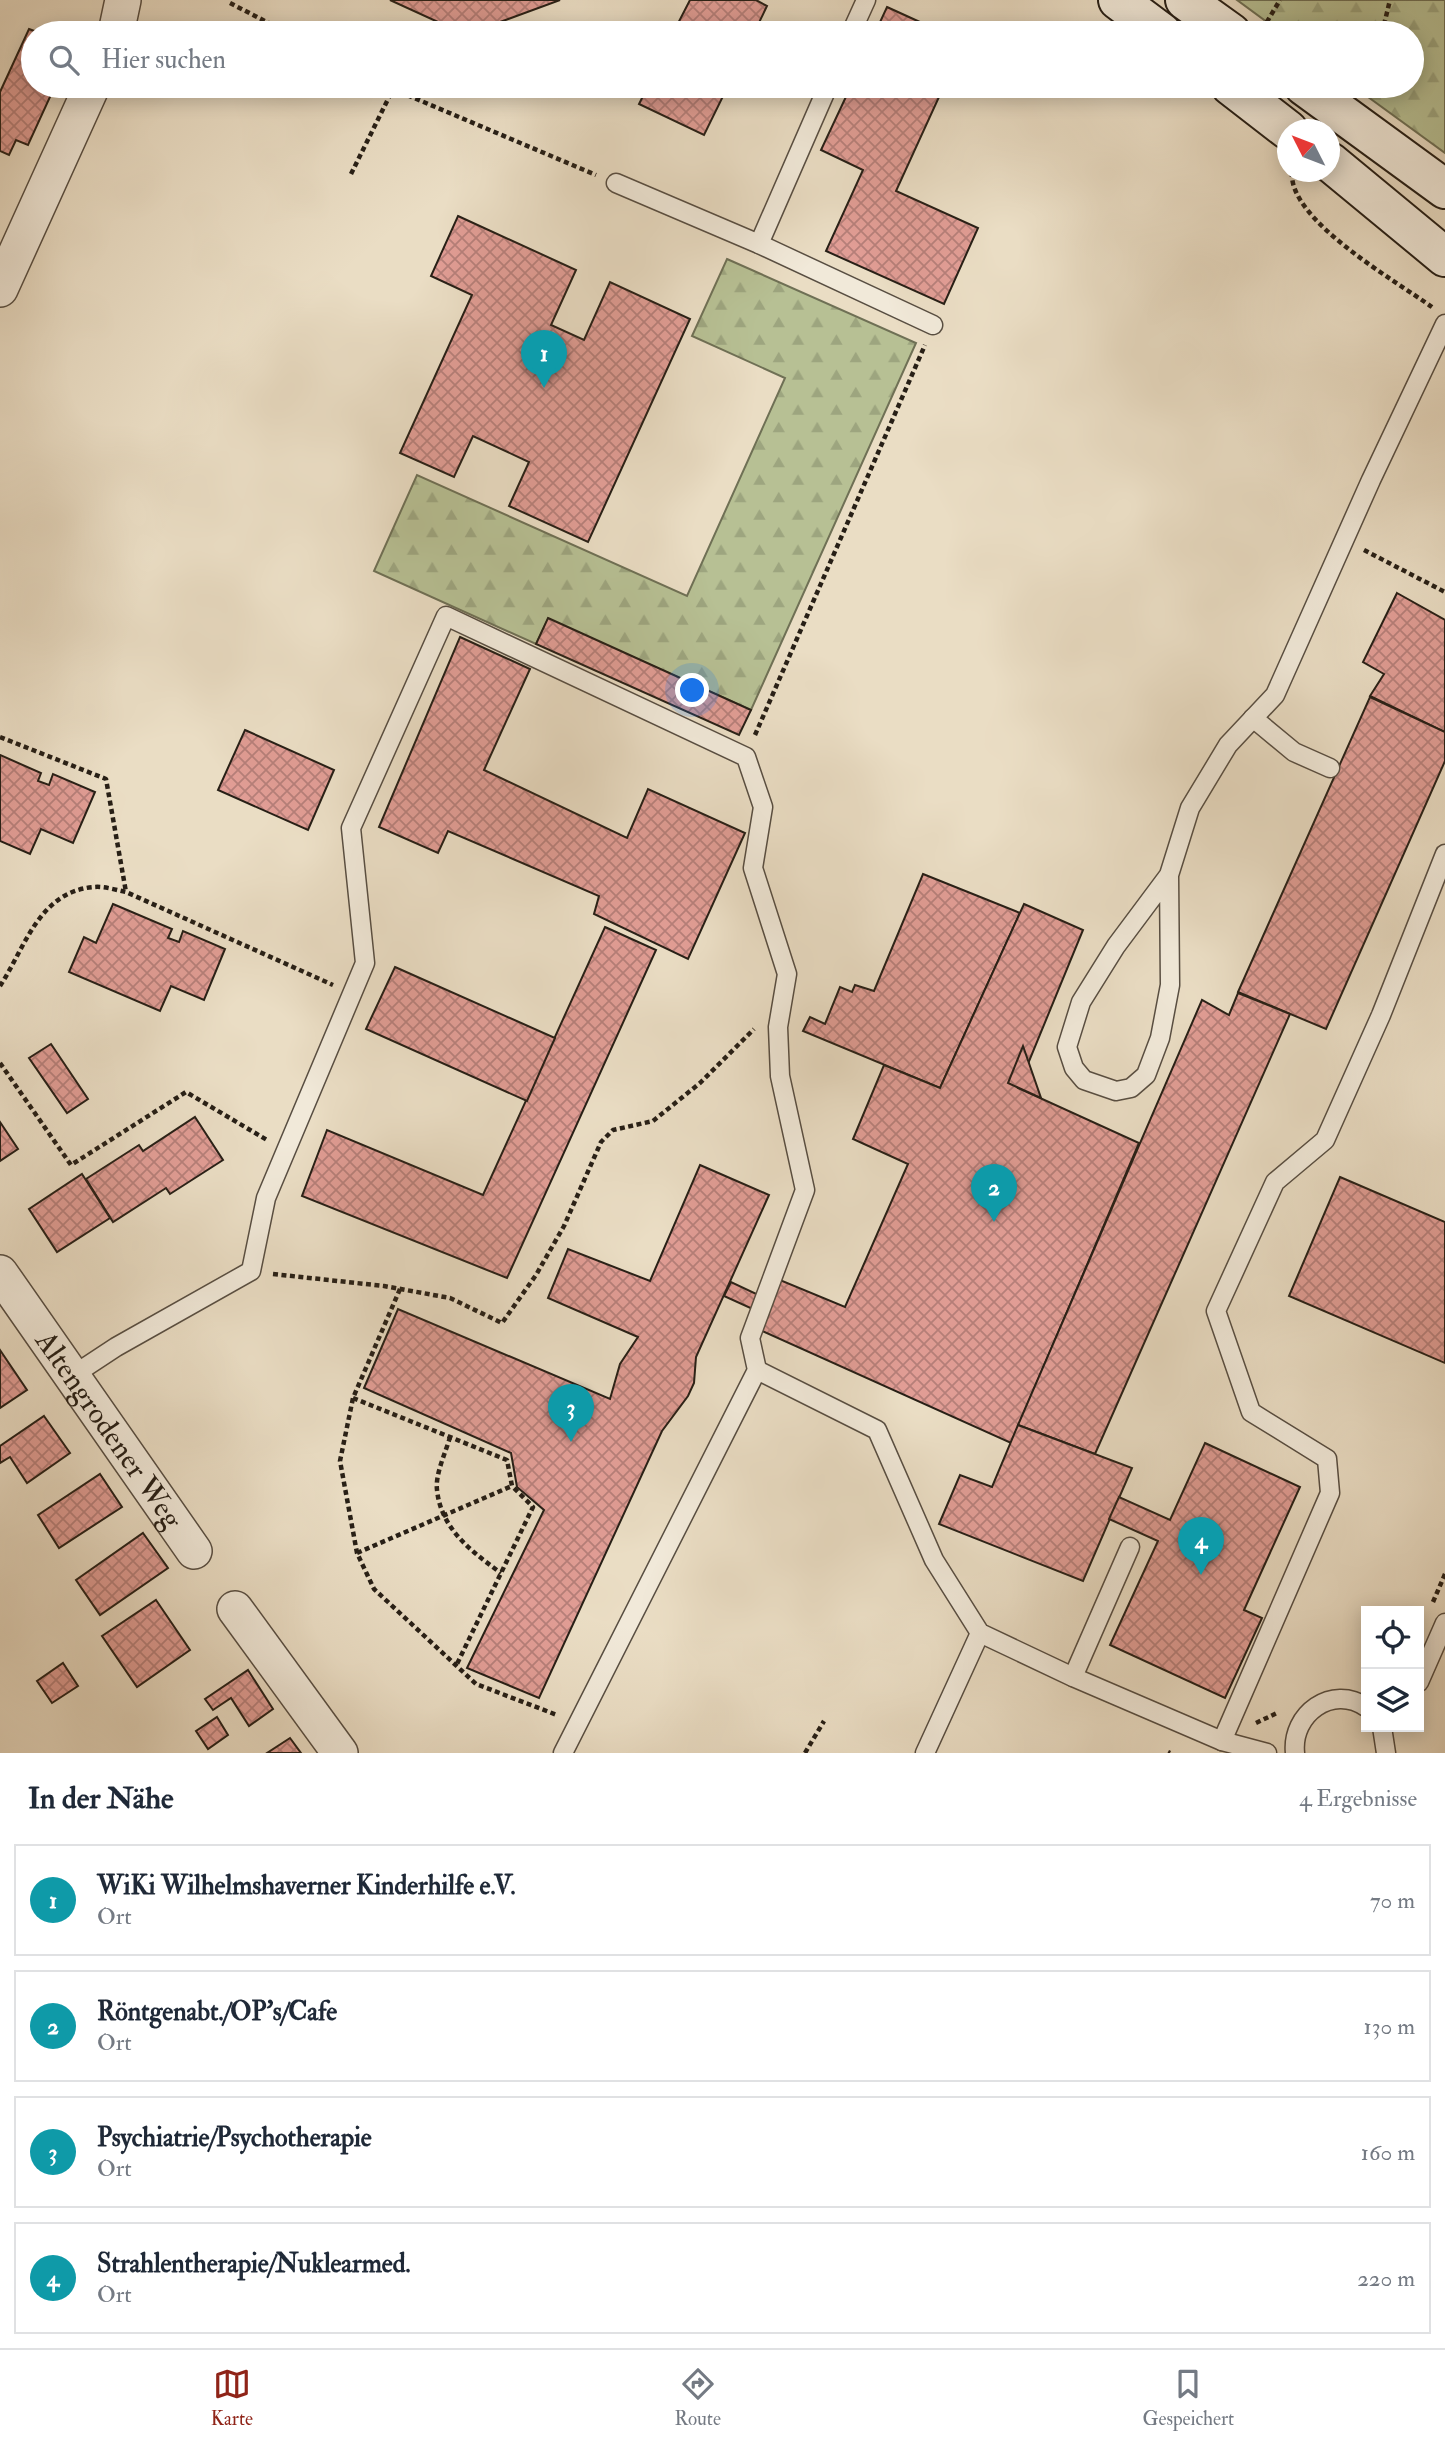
<!DOCTYPE html>
<html lang="de">
<head>
<meta charset="utf-8">
<style>
	body { margin:0; font-family:"IM FELL Double Pica",serif; background:#f2f2f3; color:#1f2937 }
	.controls { position:absolute; right:21px; bottom:21px; display:grid; overflow:hidden; border-radius:0px; box-shadow:0 4px 18px #0003 }
	.controls button { width:63px; height:63px; display:grid; place-items:center; padding:0; border:0; border-bottom:2px solid #e0e1e3; background:#fff; color:#1f2937; font:35px sans-serif }
	.compass { position:absolute; left:1277px; top:119px; width:63px; height:63px; border-radius:50%; background:#fff; box-shadow:0 4px 18px #0003; rotate:312deg }
	.you { position:absolute; left:693px; top:691px; width:24px; height:24px; margin:-18px; border:5px solid #fff; border-radius:50%; background:#1a73e8; box-shadow:0 0 0 10px #1a73e833 }
	.badge { display:grid; place-items:center; width:46px; height:46px; border-radius:50%; background:#8f2418; color:#fff; font-size:23px; font-weight:700 }
	.pin { position:absolute; translate:-50% -58px; filter:drop-shadow(0 2px 4px #0008) }
	.pin::after { content:''; position:absolute; top:37px; width:24px; height:21px; background:inherit; clip-path:polygon(0 0,100% 0,50% 100%) }
	.list { margin:0; padding:0; list-style:none }
	h2 { display:flex; justify-content:space-between; align-items:center; height:91px; margin:0; padding:0 28px; font-size:30px }
	h2 small { font-size:23px; font-weight:400; color:#747a83 }
	.list li { display:grid; grid-template-columns:46px 1fr auto; gap:21px; align-items:center; box-sizing:border-box; height:112px; margin:0 14px 14px; padding:0 14px; border:2px solid #e0e1e3; border-radius:0px }
	.list b { display:block; font-size:26px; white-space:nowrap }
	.list p { margin:0; font-size:23px; white-space:nowrap; color:#747a83 }
	.list em { font-size:23px; font-style:normal; color:#747a83 }
	.icon { flex:none; width:38px; height:38px; fill:none; stroke:currentColor; stroke-width:2; stroke-linecap:round; stroke-linejoin:round }
	.map { position:relative; flex:none; width:1445px; height:1753px; overflow:hidden }
	.search { position:absolute; background:#fff; box-shadow:0 4px 18px #0003; left:21px; right:21px; top:21px; height:77px; display:flex; align-items:center; gap:18px; box-sizing:border-box; padding:0 24px; border-radius:38px; color:#747a83; font-size:26px }
	.sheet { height:595px; background:#fff }
	nav { display:flex; justify-content:space-around; align-items:center; box-sizing:border-box; height:98px; border-top:2px solid #e0e1e3; background:#fff; font-size:19px; color:#747a83 }
	nav a { display:grid; justify-items:center; gap:4px }
	nav .on { color:#8f2418 }
	.map>svg:first-child { display:block }
	.forest { fill:url(#forest-firs); stroke:#6f7055; stroke-width:2 }
	.building { fill:url(#building-cross-hatch); stroke:#271f16; stroke-width:2 }
	.lines { fill:none; stroke-linecap:round; stroke-linejoin:round }
	.lane-casing { stroke:#584e42; stroke-width:21 }
	.street-casing { stroke:#584e42; stroke-width:38 }
	.secondary-casing { stroke:#271f16; stroke-width:42 }
	.path { stroke:#271f16; stroke-width:4.5; stroke-dasharray:5 3.5; stroke-linecap:butt }
	.lane { stroke:#f1e9d9; stroke-width:18 }
	.street { stroke:#f1e9d9; stroke-width:35 }
	.secondary { stroke:#f1e9d9; stroke-width:38 }
	.labels { text-anchor:middle; dominant-baseline:central; stroke-width:5; stroke-linejoin:round; paint-order:stroke }
	.street-label { font-size:30px; fill:#271f16; stroke:#f1e9d9 }
</style>
</head>
<body>
<div class="map">
<svg width="1445" height="1753" viewBox="0 0 1445 1753">
	<defs>
		<pattern id="forest-firs" width="22" height="20" patternUnits="userSpaceOnUse" patternTransform="scale(1.75)"><rect width="22" height="20" fill="#b7c094"/><path d="M5 1l3.5 6h-7zM16 11l3.5 6h-7z" fill="#9da57f"/></pattern>
		<pattern id="building-cross-hatch" width="8" height="8" patternUnits="userSpaceOnUse" patternTransform="scale(1.75)"><rect width="8" height="8" fill="#e19d95"/><path d="M0 0l8 8M0 8l8-8" fill="none" stroke="#b67f79"/></pattern>
	</defs>
	<rect width="100%" height="100%" fill="#eaddc4"/>
	<filter id="stains"><feTurbulence type="fractalNoise" baseFrequency=".00286" numOctaves="4"/><feColorMatrix values="0 0 0 0 .2 0 0 0 0 .09 0 0 0 0 .02 0 0 0 .5 -.17"/></filter>
	<radialGradient id="worn" r=".72"><stop offset=".6" stop-color="#630" stop-opacity="0"/><stop offset="1" stop-color="#630" stop-opacity=".3"/></radialGradient>
	<g class="forest">
		<path d="M1237,0h208v153l-92,-67h59v-53h-130z"/>
		<path d="M727,259l189,84 -165,367 -203,-91 -12,25 -162,-73 43,-96 270,121 98,-218 -93,-42z"/>
	</g>
	<g class="building">
		<path d="M390,0h170l-90,33h-8z"/>
		<path d="M690,0h66l11,6 -13,27h-81z"/>
		<path d="M887,7l57,26h-69z"/>
		<path d="M29,29l11,4h-7v53h22l-27,59 -12,-5 -7,15 -9,-4v-59z"/>
		<path d="M648,86h80l-24,49 -65,-31z"/>
		<path d="M851,86h93l-48,105 82,37 -34,76 -118,-53 37,-81 -42,-20z"/>
		<path d="M458,216l118,54 -25,55 33,15 26,-58 80,37 -102,223 -79,-36 20,-44 -56,-26 -19,41 -54,-24 72,-158 -41,-19z"/>
		<path d="M1397,593l48,27v112l-75,-36 14,-22 -21,-12z"/>
		<path d="M548,618l203,92 -12,25 -203,-91z"/>
		<path d="M460,637l70,32 -46,101 143,68 21,-49 97,44 -57,126 -94,-45 5,-18 -151,-65 -10,22 -59,-26z"/>
		<path d="M1370,697l75,35v29l-119,268 -88,-37z"/>
		<path d="M245,730l89,40 -26,60 -90,-40z"/>
		<path d="M0,755l41,18 -3,8 11,4 4,-11 42,18 -22,51 -32,-14 -11,25 -30,-13z"/>
		<path d="M923,874l97,39 -80,175 -137,-57 7,-14 15,7 15,-37 12,5 3,-7 19,6z"/>
		<path d="M113,904l59,25 -4,9 11,4 4,-11 42,18 -21,51 -33,-14 -11,25 -91,-39 15,-35 12,6z"/>
		<path d="M1024,904l59,26 -65,158 121,55 -128,300 -251,-113 6,-15 -42,-19 7,-14 40,19 9,-21 65,27 63,-143 -55,-25 31,-74 56,23z"/>
		<path d="M605,927l51,23 -149,328 -205,-82 25,-66 156,65z"/>
		<path d="M395,967l160,71 -28,63 -161,-72z"/>
		<path d="M1238,993l52,21 -195,440 -77,-29 184,-425 27,15z"/>
		<path d="M51,1044l37,55 -21,14 -38,-55z"/>
		<path d="M1023,1046l18,52 -33,-15z"/>
		<path d="M195,1117l28,43 -53,34 -4,-6 -53,34 -27,-43 53,-34 4,6z"/>
		<path d="M0,1122l18,27 -18,12z"/>
		<path d="M700,1165l69,30 -73,162 -2,26 -6,13 -26,35 -123,267 -72,-30 77,-158 -27,-23 -6,-34 -147,-65 34,-79 212,90 10,-35 18,-27 -90,-39 20,-49 82,32z"/>
		<path d="M82,1174l28,44 -53,34 -28,-43z"/>
		<path d="M1340,1177l105,45v141l-156,-67z"/>
		<path d="M0,1350l27,40 -27,18z"/>
		<path d="M44,1416l26,37 -43,30 -17,-26 -10,6v-17z"/>
		<path d="M1018,1425l114,43 -49,113 -144,-57 21,-49 32,12z"/>
		<path d="M1205,1443l95,44 -56,123 18,8 -37,80 -115,-53 48,-104 -49,-22 10,-22 51,23z"/>
		<path d="M100,1474l22,33 -63,41 -21,-33z"/>
		<path d="M143,1533l25,35 -68,47 -24,-35z"/>
		<path d="M156,1600l34,50 -53,37 -35,-51z"/>
		<path d="M63,1663l15,23 -26,17 -15,-22z"/>
		<path d="M248,1670l25,39 -24,17 -18,-28 -18,12 -8,-11z"/>
		<path d="M217,1717l11,18 -20,14 -12,-18z"/>
		<path d="M290,1738l11,15h-34z"/>
	</g>
	<g class="lines">
		<defs>
			<g id="lane">
				<path d="M851,33l15,-33"/>
				<path d="M616,183l143,61 174,81"/>
				<path d="M759,244l69,-158"/>
				<path d="M1253,718l41,34 36,16"/>
				<path d="M1169,875l-53,71 -35,56 -14,45 7,21 10,12 32,11 15,-3 15,-13 14,-37 10,-53 -1,-110 21,-67 38,-63 47,-50 96,-215 74,-156"/>
				<path d="M757,1370l120,60 57,130 46,73 93,44 149,64 45,12"/>
				<path d="M72,1376l44,-29 135,-76 15,-73 99,-235 -14,-135 95,-212 300,141 17,50 -10,61 34,106 -9,53 2,49 25,114 -55,148 7,32 -194,383"/>
				<path d="M1073,1677l57,-130"/>
				<path d="M1419,1682l26,-59"/>
				<path d="M1382,1727l4,26"/>
				<path d="M1222,1741l108,-248 -3,-34 -76,-47 -35,-101 59,-129 50,-42 56,-125 64,-161"/>
				<path d="M925,1753l55,-120"/>
				<path d="M1295,1753c-4,-39 37,-69 71,-46"/>
			</g>
			<g id="street">
				<path d="M116,33l7,-33"/>
				<path d="M0,289l92,-203"/>
				<path id="s1" d="M0,1273l194,278"/>
				<path d="M235,1609l105,144"/>
			</g>
			<g id="secondary">
				<path d="M1118,0l44,33"/>
				<path d="M1185,0l46,33"/>
				<path d="M1231,86l57,44"/>
				<path d="M1304,86l141,103"/>
				<path d="M1330,162l115,95"/>
			</g>
		</defs>
		<use href="#lane" class="lane-casing"/>
		<use href="#street" class="street-casing"/>
		<use href="#secondary" class="secondary-casing"/>
		<g class="path">
			<path d="M230,3l58,30"/>
			<path d="M1276,33l-11,-8 15,-25"/>
			<path d="M1382,33l8,-33"/>
			<path d="M387,86l6,3"/>
			<path d="M1292,172c-4,48 104,109 140,135"/>
			<path d="M351,174l42,-85 203,86"/>
			<path d="M1364,550l81,42"/>
			<path d="M755,735l170,-390"/>
			<path d="M0,737l106,42 20,113"/>
			<path d="M0,986c25,-38 39,-95 94,-99 10,-1 22,3 32,5l207,93"/>
			<path d="M0,1063l71,102 115,-73 81,48"/>
			<path d="M273,1274l111,12 66,12 52,25 34,-48 28,-49 37,-84 12,-12 40,-9 47,-38 54,-54"/>
			<path d="M400,1289l-47,109 -13,63 17,92 17,36 102,95 81,31"/>
			<path d="M353,1398l154,62 5,26 21,21 -77,159"/>
			<path d="M450,1437c-4,15 -15,37 -13,53 4,39 35,62 64,83"/>
			<path d="M357,1553l155,-67"/>
			<path d="M1433,1602l12,-28"/>
			<path d="M1256,1723l23,-11"/>
			<path d="M1168,1752l2,1"/>
			<path d="M805,1753l19,-32"/>
		</g>
		<use href="#lane" class="lane"/>
		<use href="#street" class="street"/>
		<use href="#secondary" class="secondary"/>
	</g>
	<g class="labels">
		<g class="street-label">
			<text stroke="none"><textPath href="#s1" startOffset="191">Altengrodener Weg</textPath></text>
		</g>
	</g>
	<rect width="100%" height="100%" filter="url(#stains)"/>
	<rect width="100%" height="100%" fill="url(#worn)"/>
</svg>
<div class="controls">
<button><svg class="icon" aria-label="locate" viewBox="0 0 24 24"><circle cx="12" cy="12" r="6"/><path d="M12 2v4M12 18v4M2 12h4M18 12h4"/></svg></button>
<button><svg class="icon" aria-label="layers" viewBox="0 0 24 24"><path d="M12 4l9 5-9 5-9-5zM3 14l9 5 9-5"/></svg></button>
</div>
<svg class="compass" viewBox="-18 -18 36 36"><path d="M0-13l5 13h-10z" fill="#e53935"/><path d="M0 13l5-13h-10z" fill="#747a83"/></svg>
<div class="you"></div>
<div class="pin badge" style="left:544px;top:388px;background:#0f9aa8">1</div>
<div class="pin badge" style="left:994px;top:1222px;background:#0f9aa8">2</div>
<div class="pin badge" style="left:571px;top:1442px;background:#0f9aa8">3</div>
<div class="pin badge" style="left:1201px;top:1575px;background:#0f9aa8">4</div>
<div class="search"><svg class="icon" aria-label="search" viewBox="0 0 24 24"><circle cx="10" cy="10" r="6"/><path d="M15 15l6 6"/></svg>Hier suchen</div>
</div>
<section class="sheet">
<h2>In der Nähe<small>4 Ergebnisse</small></h2>
<ul class="list">
<li><span class="badge" style="background:#0f9aa8">1</span><div><b>WiKi Wilhelmshaverner Kinderhilfe e.V.</b><p>Ort</p></div><em>70 m</em></li>
<li><span class="badge" style="background:#0f9aa8">2</span><div><b>Röntgenabt./OP's/Cafe</b><p>Ort</p></div><em>130 m</em></li>
<li><span class="badge" style="background:#0f9aa8">3</span><div><b>Psychiatrie/Psychotherapie</b><p>Ort</p></div><em>160 m</em></li>
<li><span class="badge" style="background:#0f9aa8">4</span><div><b>Strahlentherapie/Nuklearmed.</b><p>Ort</p></div><em>220 m</em></li>
</ul>
</section>
<nav>
<a class="on"><svg class="icon" aria-label="map" viewBox="0 0 24 24"><path d="M3 6l6-2 6 2 6-2v14l-6 2-6-2-6 2zM9 4v14M15 6v14"/></svg>Karte</a>
<a><svg class="icon" aria-label="directions" viewBox="0 0 24 24"><path d="M12 3l9 9-9 9-9-9zM9 14v-3h6M13 9l2 2-2 2"/></svg>Route</a>
<a><svg class="icon" aria-label="saved" viewBox="0 0 24 24"><path d="M7 4h10v16l-5-4-5 4z"/></svg>Gespeichert</a>
</nav>
</body>
</html>
